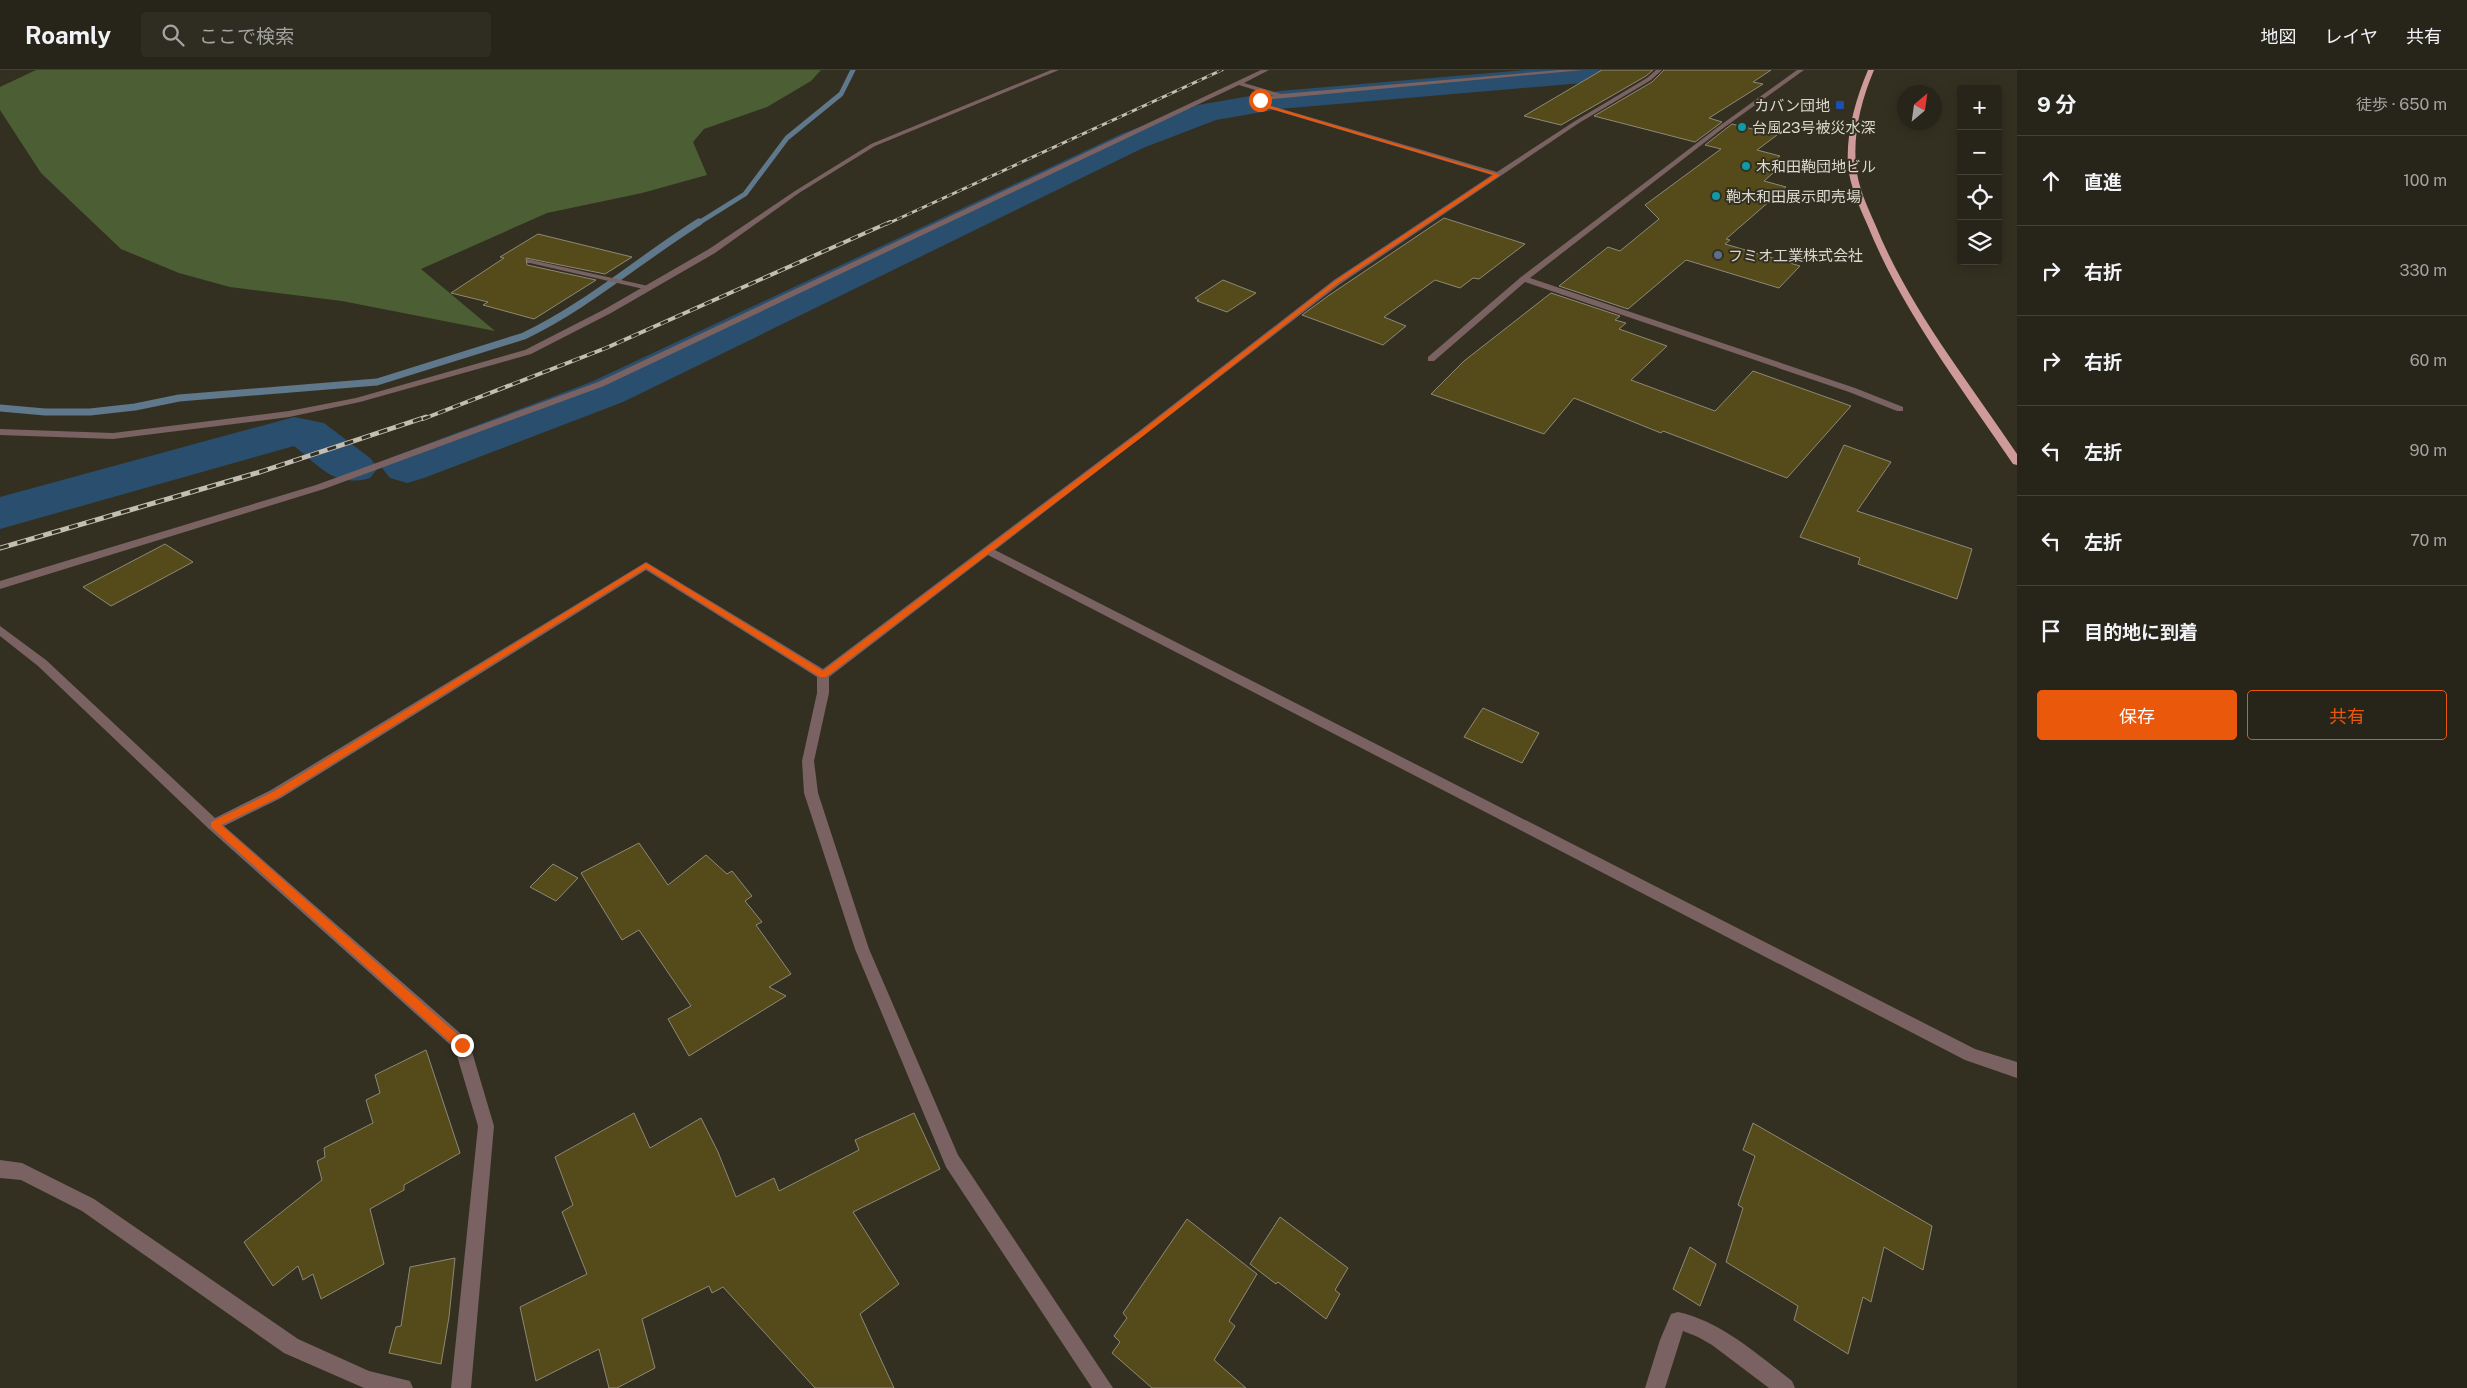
<!DOCTYPE html>
<html lang="ja">
<head>
<meta charset="utf-8">
<style>
	body { margin:0; font-family:"Public Sans","Noto Sans JP",sans-serif; background:#2f2c22; color:#f1f3f6 }
	.controls { position:absolute; right:15px; top:15px; display:grid; overflow:hidden; border-radius:5px; box-shadow:0 2px 12px #0003 }
	.controls button { width:45px; height:45px; display:grid; place-items:center; padding:0; border:0; border-bottom:1px solid #434138; background:#272419; color:#f1f3f6; font:25px sans-serif }
	.compass { position:absolute; left:1897px; top:15px; width:45px; height:45px; border-radius:50%; background:#272419; box-shadow:0 2px 12px #0003; rotate:29deg }
	.stop { position:absolute; width:15px; height:15px; margin:-11px; border:4px solid #ea580c; border-radius:50%; background:#fff }
	.stop.end { background:#ea580c; border-color:#fff; box-shadow:0 1px 5px #0008 }
	.list { margin:0; padding:0; list-style:none }
	h2 { display:flex; justify-content:space-between; align-items:center; height:65px; margin:0; padding:0 20px; font-size:21px }
	h2 small { font-size:16px; font-weight:400; color:#a4a4a2 }
	.list li { display:grid; grid-template-columns:32px 1fr auto; gap:15px; align-items:center; box-sizing:border-box; height:90px; padding:0 20px; border-top:1px solid #434138 }
	.list b { display:block; font-size:19px; white-space:nowrap }
	.list em { font-size:16px; font-style:normal; color:#a4a4a2 }
	.actions { display:flex; gap:10px; padding:15px 20px }
	.actions a { flex:1; padding:11px 0; border:1px solid #ea580c; border-radius:5px; text-align:center; font-size:18px; color:#ea580c }
	.actions .main { background:#ea580c; color:#fff }
	.icon { flex:none; width:28px; height:28px; fill:none; stroke:currentColor; stroke-width:2; stroke-linecap:round; stroke-linejoin:round }
	.map { position:relative; flex:none; width:2017px; height:1318px; overflow:hidden }
	header { display:flex; align-items:center; gap:30px; box-sizing:border-box; height:70px; padding:0 25px; background:#272419; border-bottom:1px solid #434138 }
	header strong { font-size:24px }
	nav { display:flex; gap:28px; margin-inline-start:auto; font-size:18px }
	.search { width:350px; height:45px; background:#2f2c22; display:flex; align-items:center; gap:12px; box-sizing:border-box; padding:0 18px; border-radius:5px; color:#a4a4a2; font-size:19px }
	main { display:flex }
	aside { flex:1; background:#272419 }
	.map>svg:first-child { display:block }
	.forest { fill:#4c5f34 }
	.lines { fill:none; stroke-linecap:round; stroke-linejoin:round }
	.stream-far1 { stroke:#5f788b; stroke-width:5 }
	.stream { stroke:#5f788b; stroke-width:7 }
	.river { fill:#2a4e6e; fill-rule:evenodd }
	.building { fill:#554a1a; stroke:#8d8977 }
	.minor { fill:#796261; fill-rule:evenodd }
	.tertiary { fill:#796261; fill-rule:evenodd }
	.trunk { fill:#cf9a9a; fill-rule:evenodd }
	.rail-far2-casing { stroke:#c1bfb4; stroke-width:3 }
	.rail-far1-casing { stroke:#c1bfb4; stroke-width:4 }
	.rail-casing { stroke:#c1bfb4; stroke-width:5 }
	.rail-far2 { stroke:#343021; stroke-width:2; stroke-dasharray:5.5; stroke-linecap:butt }
	.rail-far1 { stroke:#343021; stroke-width:2.5; stroke-dasharray:8; stroke-linecap:butt }
	.rail { stroke:#343021; stroke-width:3; stroke-dasharray:9; stroke-linecap:butt }
	.route { fill:#ea580c }
	.transit-dot { fill:#1a4fb4; stroke:#343021; stroke-width:2 }
	.culture-dot { fill:#0f9aa8; stroke:#343021; stroke-width:2 }
	.service-dot { fill:#5c6f8a; stroke:#343021; stroke-width:2 }
	.labels { text-anchor:middle; dominant-baseline:central; stroke-width:4; stroke-linejoin:round; paint-order:stroke }
	.far-poi-label { font-size:15px; fill:#dbd9cf; stroke:#343021; text-anchor:start }
</style>
</head>
<body>
<header>
<strong>Roamly</strong>
<div class="search"><svg class="icon" aria-label="search" viewBox="0 0 24 24"><circle cx="10" cy="10" r="6"/><path d="M15 15l6 6"/></svg>ここで検索</div>
<nav><a>地図</a><a>レイヤ</a><a>共有</a></nav>
</header>
<main>
<div class="map">
<svg width="2017" height="1318" viewBox="0 0 2017 1318">
	<rect width="100%" height="100%" fill="#343021"/>
	<path class="forest" d="M36,0h785l-10,11 -44,26 -63,22 -11,13 14,33 -65,18 -95,20 -126,56 74,62 -153,-30 -112,-14 -51,-14 -58,-24 -80,-76 -41,-63v-23z"/>
	<g class="lines">
		<path class="stream-far1" d="M697,154l48,-30 42,-56 54,-44 12,-24"/>
		<path class="stream" d="M0,338l45,4h45l45,-5 44,-9 198,-16 147,-46c63,-30 116,-77 175,-114"/>
		<g class="river">
			<path d="M1527,0h116l-4,6 -10,3 -350,30 -63,11 -73,28 -520,254 -199,76 -17,5 -17,-5 -8,-10 8,-10 201,-76 530,-248 77,-29 81,-14z"/>
			<path d="M294,347l30,6 46,35 8,10 -8,10c-36,10 -49,-11 -76,-32l-294,83v-32z"/>
		</g>
	</g>
	<g class="building">
		<path d="M1602,0h51l-7,6 -85,49 -37,-9z"/>
		<path d="M1664,0h107l-18,12 10,2 -54,34 13,4 -27,20 -101,-26 58,-34z"/>
		<path d="M1732,54l45,11 -20,15 23,6 -11,8 11,3 -16,14 22,6 -60,52 4,1 -5,4 75,22 -21,22 -93,-28 -58,49 -69,-23 49,-39 12,4 39,-32 -14,-14 76,-56 -16,-4z"/>
		<path d="M1444,148l81,26 -46,35 -6,-1 -13,10 -25,-8 -51,37 22,9 -23,19 -81,-30 26,-19z"/>
		<path d="M538,164l94,23 -27,17 -79,-16 1,7 69,15 -62,39 -51,-14 5,-3 -37,-9 53,-35 -4,-1z"/>
		<path d="M1223,210l33,13 -29,19 -30,-11 2,-1 -4,-2z"/>
		<path d="M1551,223l69,23 -5,4 11,3 -7,6 48,17 -36,34 84,31 38,-40 98,35 -64,72 -124,-47 -2,2 -87,-35 -30,36 -113,-40 33,-33z"/>
		<path d="M1844,375l47,17 -34,49 115,38 -15,50 -99,-35 2,-6 -60,-21z"/>
		<path d="M165,474l28,18 -82,44 -28,-19z"/>
		<path d="M1483,638l56,25 -17,30 -58,-26z"/>
		<path d="M639,773l29,42 38,-30 21,19 5,-3 20,25 -7,5 17,21 -6,3 35,49 -22,13 17,9 -97,60 -21,-37 23,-13 -52,-76 -17,10 -41,-67z"/>
		<path d="M553,794l25,14 -22,23 -26,-14z"/>
		<path d="M426,980l34,103 -56,32v5l-34,19 14,55 -63,35 -8,-25 -10,6 -5,-14 -25,20 -29,-44 78,-62 -5,-19 8,-4 -1,-9 49,-25 -7,-23 14,-7 -5,-18z"/>
		<path d="M634,1043l16,35 51,-30 17,34 18,45 38,-19 5,13 80,-41 -4,-10 59,-27 26,56 -87,43 46,72 -39,30 34,74h-79l-92,-101 -11,6 -3,-7 -67,33 13,49 -38,20h-8l-10,-39 -63,32 -16,-74 67,-33 -25,-62 11,-7 -18,-48z"/>
		<path d="M1753,1053l179,103 -9,44 -39,-23 -13,55 -8,-5 -15,57 -54,-34 4,-14 -72,-44 17,-54 -5,-3 17,-49 -12,-6z"/>
		<path d="M1280,1147l68,51 -13,22 5,4 -14,25 -48,-37 -2,2 -26,-20z"/>
		<path d="M1187,1149l70,55 -28,47 6,5 -21,34 32,28h-94l-40,-35 8,-11 -6,-6 13,-18 -4,-5z"/>
		<path d="M1690,1177l26,17 -16,42 -27,-17z"/>
		<path d="M455,1188l-6,59 -8,47 -52,-11 7,-26 5,-1 9,-59z"/>
	</g>
	<g class="lines">
		<g class="minor">
			<path d="M1261,0h8l-25,13 37,11 279,-24h23l-320,30 5,5 229,67 78,-51 72,-43 9,-8h6l-11,10 -72,43 -239,161 -345,266 980,499 42,13v16l-52,-18 -977,-505 -159,122v16l-15,68 4,32 51,156 89,206 155,233h-21l-146,-221 -91,-218 -51,-156 -2,-32 15,-68v-16l-171,-107 -365,228 -57,28 244,214 2,5 24,81 -23,262h-20l27,-262 -23,-77 -246,-220 -171,-163 -38,-30v-10l46,34 169,158 56,-28 375,-228 177,107 315,-237 196,-152 158,-105 -228,-68 -8,-7v-2l18,-2 -35,-11 -635,301 -280,103 -324,100v-8l316,-96 282,-103z"/>
			<path d="M1797,0h7l-82,59 -192,149 325,110 48,19v4h-6l-48,-19 -324,-110 -91,79h-6v-4l93,-80 197,-150z"/>
			<path d="M527,189l121,27 4,2 -4,2 -118,-27h-3z"/>
			<path d="M0,1090l22,3 72,36 204,140 71,32 41,10 3,7h-49l-80,-35 -202,-142 -61,-31 -21,-2z"/>
			<path d="M1678,1242c44,10 79,42 114,69l3,7h-26l-57,-43 -14,-8 -15,-6 -18,57h-20l15,-48 11,-26z"/>
		</g>
		<path class="tertiary" d="M1051,0h8l-184,76 -76,47 -84,60 -104,60 -80,41 -171,48 -71,15 -176,22 -113,-4v-6l113,4 176,-22 67,-13 169,-48 80,-41 104,-60 86,-58 76,-47z"/>
		<path class="trunk" d="M1868,0h6c-13,31 -21,63 -18,96 2,21 11,40 19,58 34,84 92,155 142,230v11l-4,-1c-52,-77 -111,-153 -146,-240 -8,-18 -17,-38 -19,-58 -2,-33 7,-65 20,-96z"/>
		<defs>
			<path id="rail-far2" d="M887,154l335,-154"/>
			<path id="rail-far1" d="M423,349l183,-71 284,-126"/>
			<path id="rail" d="M0,478l260,-76 166,-55"/>
		</defs>
		<use href="#rail-far2" class="rail-far2-casing"/>
		<use href="#rail-far1" class="rail-far1-casing"/>
		<use href="#rail" class="rail-casing"/>
		<use href="#rail-far2" class="rail-far2"/>
		<use href="#rail-far1" class="rail-far1"/>
		<use href="#rail" class="rail"/>
	</g>
	<path class="route" d="M1258,30l9,5 233,70 -162,108 -195,153 -317,241h-6l-174,-109 -367,229 -58,28 245,217v7h-8l-247,-222v-5l62,-30 373,-229 177,108 316,-238 196,-152 159,-106 -229,-68z"/>
	<rect class="transit-dot" x="1835" y="30" width="10" height="10" rx="2.5"/>
	<g class="culture-dot">
		<circle cx="1742" cy="57" r="5"/>
		<circle cx="1746" cy="96" r="5"/>
		<circle cx="1716" cy="126" r="5"/>
	</g>
	<circle class="service-dot" cx="1718" cy="185" r="5"/>
	<g class="labels">
		<g class="far-poi-label">
			<text x="1830" y="35" text-anchor="end">カバン団地</text>
			<text x="1752" y="57">台風23号被災水深</text>
			<text x="1756" y="96">木和田鞄団地ビル</text>
			<text x="1726" y="126">鞄木和田展示即売場</text>
			<text x="1728" y="185">フミオ工業株式会社</text>
		</g>
	</g>
</svg>
<div class="controls">
<button>+</button>
<button>−</button>
<button><svg class="icon" aria-label="locate" viewBox="0 0 24 24"><circle cx="12" cy="12" r="6"/><path d="M12 2v4M12 18v4M2 12h4M18 12h4"/></svg></button>
<button><svg class="icon" aria-label="layers" viewBox="0 0 24 24"><path d="M12 4l9 5-9 5-9-5zM3 14l9 5 9-5"/></svg></button>
</div>
<svg class="compass" viewBox="-18 -18 36 36"><path d="M0-13l5 13h-10z" fill="#e53935"/><path d="M0 13l5-13h-10z" fill="#a4a4a2"/></svg>
<div class="stop" style="left:1260px;top:30px"></div>
<div class="stop end" style="left:462px;top:975px"></div>
</div>
<aside>
<h2>9 分<small>徒歩 · 650 m</small></h2>
<ul class="list">
<li><svg class="icon" aria-label="ahead" viewBox="0 0 24 24"><path d="M12 20V5M6 11l6-6 6 6"/></svg><div><b>直進</b></div><em>100 m</em></li>
<li><svg class="icon" aria-label="right" viewBox="0 0 24 24"><path d="M7 20v-9h11M14 6l5 5-5 5"/></svg><div><b>右折</b></div><em>330 m</em></li>
<li><svg class="icon" aria-label="right" viewBox="0 0 24 24"><path d="M7 20v-9h11M14 6l5 5-5 5"/></svg><div><b>右折</b></div><em>60 m</em></li>
<li><svg class="icon" aria-label="left" viewBox="0 0 24 24"><path d="M17 20v-9H6M10 6l-5 5 5 5"/></svg><div><b>左折</b></div><em>90 m</em></li>
<li><svg class="icon" aria-label="left" viewBox="0 0 24 24"><path d="M17 20v-9H6M10 6l-5 5 5 5"/></svg><div><b>左折</b></div><em>70 m</em></li>
<li><svg class="icon" aria-label="arrive" viewBox="0 0 24 24"><path d="M6 21V4h12l-3 4 3 4H6"/></svg><div><b>目的地に到着</b></div></li>
</ul>
<div class="actions"><a class="main">保存</a><a>共有</a></div>
</aside>
</main>
</body>
</html>
